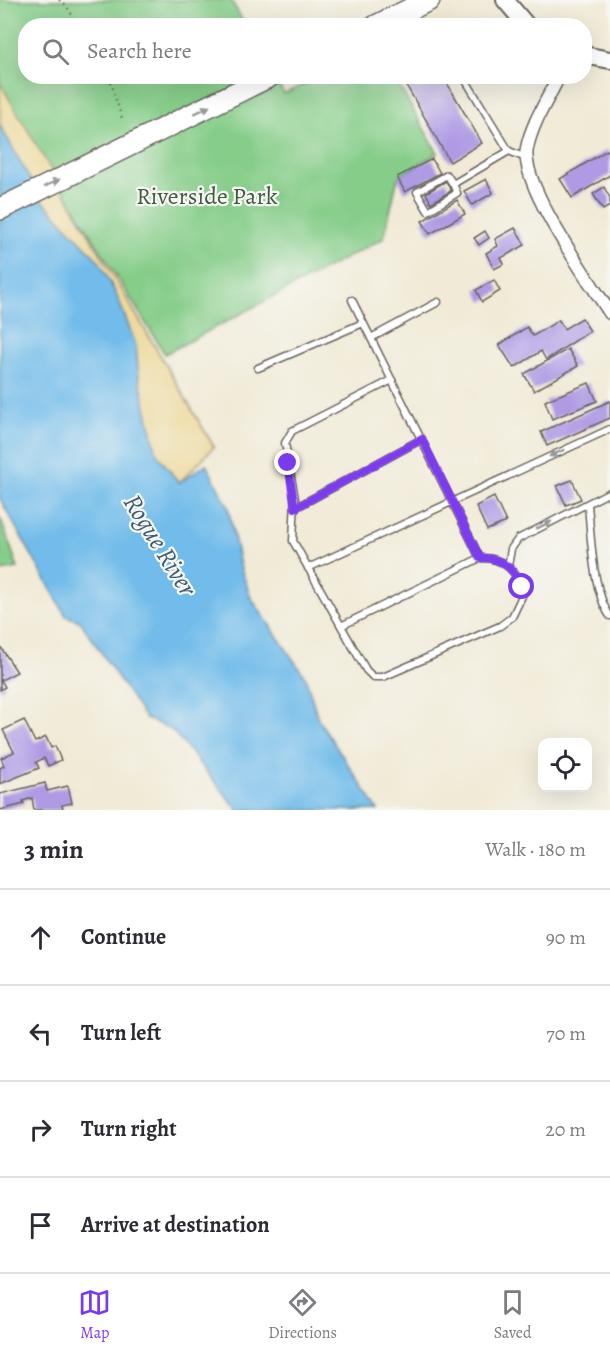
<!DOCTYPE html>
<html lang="en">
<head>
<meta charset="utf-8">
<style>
	body { margin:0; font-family:Alegreya,serif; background:#f2f2f3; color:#2b2b33 }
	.controls { position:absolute; right:18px; bottom:18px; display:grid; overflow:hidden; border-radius:12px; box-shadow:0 6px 24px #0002 }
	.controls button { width:54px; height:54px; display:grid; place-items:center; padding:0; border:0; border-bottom:2px solid #e1e1e2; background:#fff; color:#2b2b33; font:30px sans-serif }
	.stop { position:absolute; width:18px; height:18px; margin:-14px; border:4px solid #7c3aed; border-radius:50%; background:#fff }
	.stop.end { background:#7c3aed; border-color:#fff; box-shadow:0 2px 6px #0008 }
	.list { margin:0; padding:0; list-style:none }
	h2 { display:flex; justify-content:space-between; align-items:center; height:78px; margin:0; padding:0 24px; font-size:26px }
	h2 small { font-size:20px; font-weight:400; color:#7c7c81 }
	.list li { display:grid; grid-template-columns:39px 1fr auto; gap:18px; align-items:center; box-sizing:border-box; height:96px; padding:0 24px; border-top:2px solid #e1e1e2 }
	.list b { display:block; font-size:22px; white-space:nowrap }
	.list em { font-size:20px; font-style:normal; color:#7c7c81 }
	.icon { flex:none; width:33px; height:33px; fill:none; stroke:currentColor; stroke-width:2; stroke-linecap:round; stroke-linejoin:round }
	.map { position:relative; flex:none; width:610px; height:810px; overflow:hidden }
	.search { position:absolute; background:#fff; box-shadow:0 6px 24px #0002; left:18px; right:18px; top:18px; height:66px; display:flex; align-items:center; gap:15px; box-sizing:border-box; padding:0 21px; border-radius:24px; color:#7c7c81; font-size:22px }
	.sheet { height:462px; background:#fff }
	nav { display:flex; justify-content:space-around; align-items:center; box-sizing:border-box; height:84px; border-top:2px solid #e1e1e2; background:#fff; font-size:16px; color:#7c7c81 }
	nav a { display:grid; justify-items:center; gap:3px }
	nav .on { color:#7c3aed }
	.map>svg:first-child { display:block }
	.green { fill:#86cd89; stroke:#517452; stroke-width:1.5 }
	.sand { fill:#eeda9e; stroke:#857b5d; stroke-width:1.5 }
	.water { fill:#71bcea; stroke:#466c83; stroke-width:1.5 }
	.building { fill:#af9ae4 }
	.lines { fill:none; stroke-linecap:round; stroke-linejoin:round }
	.lane-casing { stroke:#67645d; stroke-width:9 }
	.street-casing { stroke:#67645d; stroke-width:15 }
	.secondary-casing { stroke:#67645d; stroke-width:20 }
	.highway-casing { stroke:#67645d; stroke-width:24 }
	.path { stroke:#67645d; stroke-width:2; stroke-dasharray:1.5 4.5; stroke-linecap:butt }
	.lane { stroke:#fff; stroke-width:6 }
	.street { stroke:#fff; stroke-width:12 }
	.secondary { stroke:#fff; stroke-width:16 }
	.highway { stroke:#fff; stroke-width:21 }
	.oneway { fill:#999 }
	.route { stroke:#7c3aed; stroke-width:8 }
	.labels { text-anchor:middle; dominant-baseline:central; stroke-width:4.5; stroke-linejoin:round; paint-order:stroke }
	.park-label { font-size:24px; fill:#415a42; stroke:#f6f6f2 }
	.water-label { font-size:26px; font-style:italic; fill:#3e5c6e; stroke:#f6f6f2 }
</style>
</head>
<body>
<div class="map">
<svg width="610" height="810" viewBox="0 0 610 810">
	<rect width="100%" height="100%" fill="#f6f6f2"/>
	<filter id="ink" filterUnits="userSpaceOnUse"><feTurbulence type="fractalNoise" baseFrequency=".0167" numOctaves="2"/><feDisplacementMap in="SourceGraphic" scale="12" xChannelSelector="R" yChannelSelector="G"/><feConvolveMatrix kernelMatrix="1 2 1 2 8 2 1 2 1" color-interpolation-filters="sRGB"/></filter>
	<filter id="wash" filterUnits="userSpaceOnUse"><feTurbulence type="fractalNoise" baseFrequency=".008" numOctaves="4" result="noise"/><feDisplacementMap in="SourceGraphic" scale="24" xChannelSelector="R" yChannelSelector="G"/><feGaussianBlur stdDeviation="1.35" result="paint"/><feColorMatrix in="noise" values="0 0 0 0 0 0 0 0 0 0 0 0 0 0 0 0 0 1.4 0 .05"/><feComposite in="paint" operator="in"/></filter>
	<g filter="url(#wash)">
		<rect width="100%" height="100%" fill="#f1ead6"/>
		<g class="green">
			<path d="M0,0h231l14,25 -219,1v50l248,1 10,17 35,-17h75l44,76 -40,24 -14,61 -219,116 -165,-266z"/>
			<path d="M0,517l18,51 -18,3z"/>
		</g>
		<path class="sand" d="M0,83l214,364 -35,36 -22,-29 -116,-255 -41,-72z"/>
		<path class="water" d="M0,125l41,74 58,62 18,35 19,49 3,32 18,77 22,29 27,-19 22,42 12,60 11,32 55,80 12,41 60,91h-140l-66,-80 -27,-12 -65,-97 -14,-5 -66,-117z"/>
		<g id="blocks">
			<g class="building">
				<path d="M401,76h42l39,67 -32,19z"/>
				<path d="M607,150l3,5v20l-38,23 -12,-19z"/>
				<path d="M432,159l8,14 -35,19 -8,-15z"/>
				<path d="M486,179l7,14 -21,12 -8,-14z"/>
				<path d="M446,181l5,10 -20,12 -5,-10z"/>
				<path d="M604,187l6,11v8l-7,4 -10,-16z"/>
				<path d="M457,200l8,14 -35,20 -8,-13z"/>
				<path d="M515,228l10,17 -24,13 3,6 -10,5 -8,-16 12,-7 -3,-7z"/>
				<path d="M485,231l4,7 -10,7 -5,-7z"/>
				<path d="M494,280l6,11 -18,11 -6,-12z"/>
				<path d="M582,318l8,13 -44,29 -5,-9 -27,17 -15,-23 28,-18 6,9 26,-16 5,9z"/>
				<path d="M568,349l10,17 -44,25 -10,-17z"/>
				<path d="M589,383l8,18 -45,18 -7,-18z"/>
				<path d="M610,401v17l-63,28 -6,-14z"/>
				<path d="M572,480l9,19 -15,6 -9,-19z"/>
				<path d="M494,497l12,25 -19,8 -11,-24z"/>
				<path d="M0,646l17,26 -16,8 4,7 -5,3z"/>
				<path d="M24,720l11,22 11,-5 5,11 4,-2 6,14 -13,6 -4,-8 -8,4 3,6 -39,16v-16l4,-2 -3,-8 13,-6 -11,-22z"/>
				<path d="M45,783l2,8 21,-5 4,17 -10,2 1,5h-29l-2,-12 -9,3 1,3 -24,6v-16z"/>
			</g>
		</g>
	</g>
	<g filter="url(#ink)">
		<use href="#blocks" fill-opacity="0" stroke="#67645d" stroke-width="1.5"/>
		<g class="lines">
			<defs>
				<g id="lane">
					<path d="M463,76l46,75 17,7"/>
					<path d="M453,184l4,9 -29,18 -11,-19 30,-17 6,9 56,-33"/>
					<path d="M352,300l128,258"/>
					<path d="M371,338l67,-36"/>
					<path d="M258,368l105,-45"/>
					<path d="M588,504c3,32 4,86 22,112"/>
					<path d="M295,508l127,-69"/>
					<path d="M508,566l3,-17 7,-10 92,-47"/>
					<path d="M308,568l302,-139"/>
					<path d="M341,626l139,-68c24,-1 40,14 42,38l-10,21 -12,9 -117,51h-10l-7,-7 -73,-129 2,-42 -10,-56 7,-12 100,-51"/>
				</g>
				<path id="street" d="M559,76c-11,23 -27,47 -32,72 -8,36 62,132 83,165"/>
				<g id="secondary">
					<path d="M505,0l22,26"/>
					<path d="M584,55l26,5"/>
				</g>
				<g id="highway">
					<path d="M376,26l53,-26"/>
					<path d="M0,209l270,-133"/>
				</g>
			</defs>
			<use href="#lane" class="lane-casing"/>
			<use href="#street" class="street-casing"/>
			<use href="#secondary" class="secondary-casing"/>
			<use href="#highway" class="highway-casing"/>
			<g class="path">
				<path d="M59,0l6,4 14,22"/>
				<path d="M109,76l14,46"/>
			</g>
			<use href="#lane" class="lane"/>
			<use href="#street" class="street"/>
			<use href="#secondary" class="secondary"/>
			<use href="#highway" class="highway"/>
		</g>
		<defs><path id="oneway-solid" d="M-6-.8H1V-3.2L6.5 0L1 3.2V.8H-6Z" transform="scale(1.5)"/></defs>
		<g class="oneway">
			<use href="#oneway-solid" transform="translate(202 110) rotate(-26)"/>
			<use href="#oneway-solid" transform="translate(52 183) rotate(-26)"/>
			<use href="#oneway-solid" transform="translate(557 453) rotate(156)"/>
			<use href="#oneway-solid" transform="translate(544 525) rotate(-26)"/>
		</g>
	</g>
	<g class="lines" filter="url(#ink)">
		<path class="route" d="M288,463l7,45 127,-69 58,119c20,-1 34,10 42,29"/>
	</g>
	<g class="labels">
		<g class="park-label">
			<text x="207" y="196">Riverside Park</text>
		</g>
		<g class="water-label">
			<text transform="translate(160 545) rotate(58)">Rogue River</text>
		</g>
	</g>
</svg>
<div class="controls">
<button><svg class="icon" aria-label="locate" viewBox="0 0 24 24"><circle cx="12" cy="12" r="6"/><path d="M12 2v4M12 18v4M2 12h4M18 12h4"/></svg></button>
</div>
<div class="stop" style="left:522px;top:587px"></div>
<div class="stop end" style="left:288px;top:463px"></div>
<div class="search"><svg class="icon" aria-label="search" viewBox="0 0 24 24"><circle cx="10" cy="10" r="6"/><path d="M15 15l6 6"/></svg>Search here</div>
</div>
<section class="sheet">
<h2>3 min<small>Walk · 180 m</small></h2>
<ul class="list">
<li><svg class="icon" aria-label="ahead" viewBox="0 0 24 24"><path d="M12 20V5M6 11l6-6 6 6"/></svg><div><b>Continue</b></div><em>90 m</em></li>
<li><svg class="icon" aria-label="left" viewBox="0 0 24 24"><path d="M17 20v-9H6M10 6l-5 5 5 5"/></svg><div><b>Turn left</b></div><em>70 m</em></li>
<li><svg class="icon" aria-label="right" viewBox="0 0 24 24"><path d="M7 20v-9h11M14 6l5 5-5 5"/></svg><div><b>Turn right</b></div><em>20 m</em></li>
<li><svg class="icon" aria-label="arrive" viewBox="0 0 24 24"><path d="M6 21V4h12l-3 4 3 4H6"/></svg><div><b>Arrive at destination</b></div></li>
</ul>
</section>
<nav>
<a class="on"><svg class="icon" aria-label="map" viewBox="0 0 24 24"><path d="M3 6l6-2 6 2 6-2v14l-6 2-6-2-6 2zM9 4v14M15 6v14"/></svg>Map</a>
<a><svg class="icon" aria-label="directions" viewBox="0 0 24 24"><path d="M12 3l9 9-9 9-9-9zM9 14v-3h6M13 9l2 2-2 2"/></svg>Directions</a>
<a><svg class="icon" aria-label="saved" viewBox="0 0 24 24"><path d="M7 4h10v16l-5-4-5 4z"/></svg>Saved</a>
</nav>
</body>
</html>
